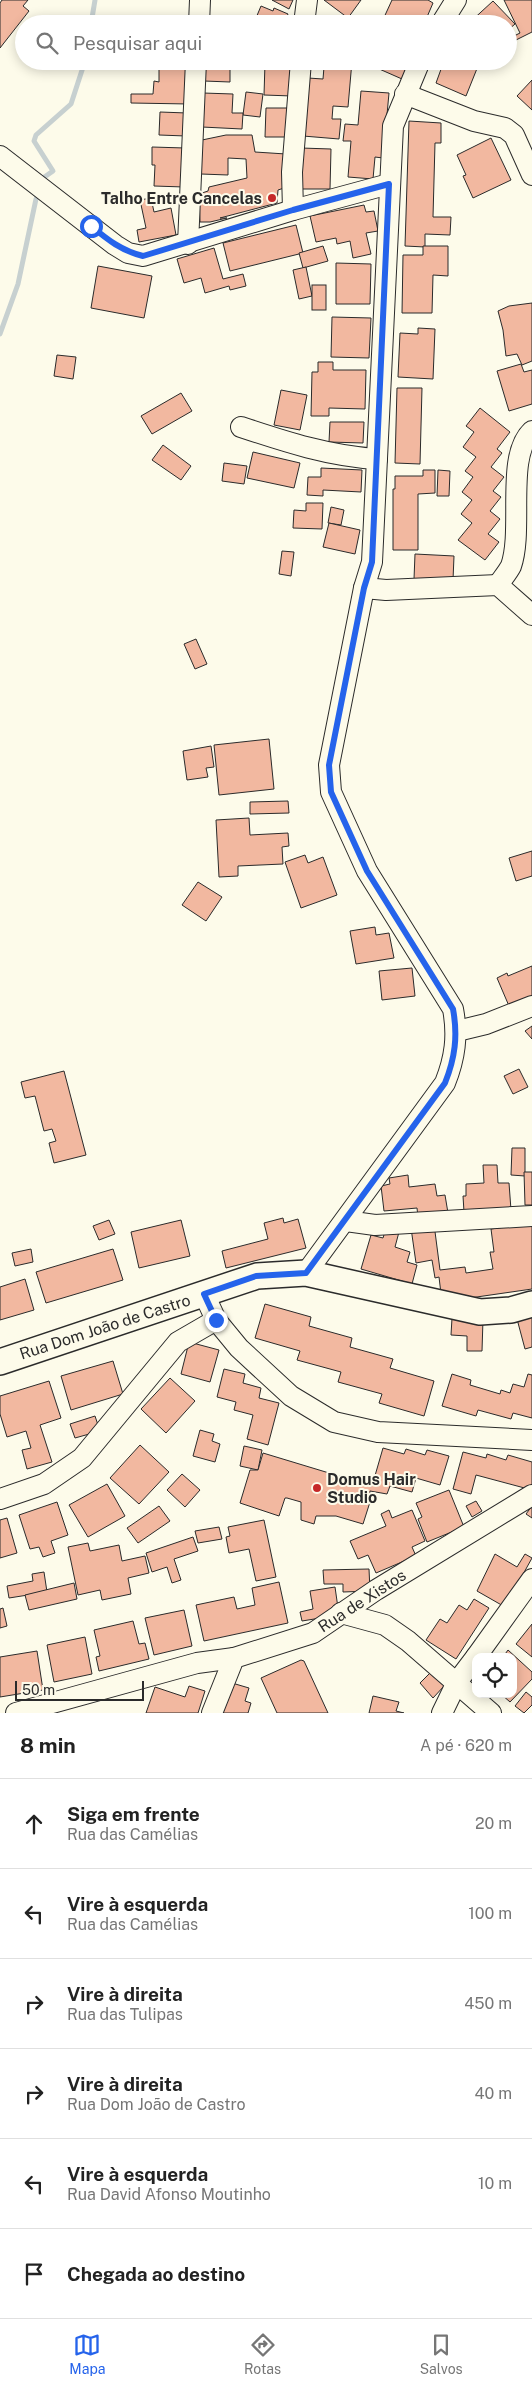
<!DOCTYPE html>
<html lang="pt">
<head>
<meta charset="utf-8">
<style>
	body { margin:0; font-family:"Public Sans",sans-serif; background:#f2f2f2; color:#222 }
	.controls { position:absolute; right:15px; bottom:15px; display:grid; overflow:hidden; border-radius:10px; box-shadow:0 2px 12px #0003 }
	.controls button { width:45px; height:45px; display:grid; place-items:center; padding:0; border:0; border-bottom:1px solid #e0e0e0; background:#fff; color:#222; font:25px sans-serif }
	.scale { position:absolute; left:15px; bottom:12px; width:129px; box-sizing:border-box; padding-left:5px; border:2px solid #2b2b2b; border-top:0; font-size:14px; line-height:18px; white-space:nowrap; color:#2b2b2b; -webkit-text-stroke:4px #fdfbea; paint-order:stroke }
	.stop { position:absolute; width:15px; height:15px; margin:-11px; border:4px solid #2563eb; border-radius:50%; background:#fff }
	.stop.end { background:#2563eb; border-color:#fff; box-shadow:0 1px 5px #0008 }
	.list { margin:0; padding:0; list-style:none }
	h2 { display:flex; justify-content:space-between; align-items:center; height:65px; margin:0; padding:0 20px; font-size:21px }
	h2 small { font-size:16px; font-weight:400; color:#767676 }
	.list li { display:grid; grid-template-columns:32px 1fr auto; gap:15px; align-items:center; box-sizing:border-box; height:90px; padding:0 20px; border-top:1px solid #e0e0e0 }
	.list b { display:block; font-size:19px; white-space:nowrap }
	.list p { margin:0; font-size:16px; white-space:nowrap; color:#767676 }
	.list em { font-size:16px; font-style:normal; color:#767676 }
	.icon { flex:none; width:28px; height:28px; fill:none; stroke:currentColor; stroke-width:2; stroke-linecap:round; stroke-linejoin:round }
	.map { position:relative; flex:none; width:532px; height:1713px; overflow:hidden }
	.search { position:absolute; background:#fff; box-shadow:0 2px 12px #0003; left:15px; right:15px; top:15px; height:55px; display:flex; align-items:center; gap:12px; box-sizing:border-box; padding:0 18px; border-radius:28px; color:#767676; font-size:19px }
	.sheet { height:605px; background:#fff }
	nav { display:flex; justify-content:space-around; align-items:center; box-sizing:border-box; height:70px; border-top:1px solid #e0e0e0; background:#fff; font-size:14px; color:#767676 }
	nav a { display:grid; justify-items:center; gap:2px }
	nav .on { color:#2563eb }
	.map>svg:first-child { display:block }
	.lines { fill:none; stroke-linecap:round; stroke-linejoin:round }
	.stream { stroke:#c7d0d0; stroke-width:5 }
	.building { fill:#f2b8a0; stroke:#2b2b2b }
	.minor-casing { stroke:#2b2b2b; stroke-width:22 }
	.major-casing { stroke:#2b2b2b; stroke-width:28 }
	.minor { stroke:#fdfbea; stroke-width:20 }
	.major { stroke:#fdfbea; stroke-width:25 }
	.route { stroke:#2563eb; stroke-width:6 }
	.poi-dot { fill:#c62828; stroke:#fdfbea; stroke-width:2 }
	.labels { text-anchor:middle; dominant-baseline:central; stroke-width:4; stroke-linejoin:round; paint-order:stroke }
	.poi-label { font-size:16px; font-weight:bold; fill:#2b2b2b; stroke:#fdfbea; text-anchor:end }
	.street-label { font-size:16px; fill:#2b2b2b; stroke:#fdfbea }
</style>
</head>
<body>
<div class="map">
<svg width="532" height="1713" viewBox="0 0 532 1713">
	<rect width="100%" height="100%" fill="#fdfbea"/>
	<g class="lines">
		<g class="stream">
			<path d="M91,24l4,-24"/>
			<path d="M43,178l10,-7 -19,-30 2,-6 35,-31 14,-43"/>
			<path d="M0,334l18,-50 18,-85"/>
		</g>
	</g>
	<g class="building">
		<path d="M2,0h26l-5,6 6,5 -29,37v-45z"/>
		<path d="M272,0h21l-4,9z"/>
		<path d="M324,0h37l-13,18z"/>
		<path d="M392,0h36l5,3 -9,21h-43z"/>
		<path d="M504,0h28v32l-24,12v-5l12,-6z"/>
		<path d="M493,1l22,23 -7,6v-6h-40z"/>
		<path d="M261,6l12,5 1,-3 14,6 -4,10h-18l1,-2 -11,-4z"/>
		<path d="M313,18l27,2 -1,4h-26z"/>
		<path d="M205,61h25v21l-26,-1z"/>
		<path d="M327,61h25l-4,46 -15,-1 -1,13h9l-2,20 -36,-3 5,-58 15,1 1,-12 3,1z"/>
		<path d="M380,61h29l-7,18 -25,-11z"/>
		<path d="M444,61h36l-14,35 -30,-13z"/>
		<path d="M159,63l31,1 -1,40 -58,-1v-9h22l1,-13 5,1z"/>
		<path d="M265,63l28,2 -1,31 -28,-1z"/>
		<path d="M532,80v30l-15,-14z"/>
		<path d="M361,91l28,2 -6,65 -8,-1 -2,22 -25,-2 3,-36h-8l2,-17 13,1z"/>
		<path d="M246,92l17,2 -3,23 -17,-2z"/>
		<path d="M203,93l30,1 -1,19h11l-1,16 -40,-2z"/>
		<path d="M266,108h24l-1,29h-24z"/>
		<path d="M160,112l27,1 -1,23 -27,-1z"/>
		<path d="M409,121l32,2v20h-6l-2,74h18l-1,18 -25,-1v13l-20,-1z"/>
		<path d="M226,135h26l3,17 31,2 -2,34 -6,2 -1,13 -57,15h7l-17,4h-10l-1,-28 9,-3 1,-4 38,-9 -1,-19 -18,-1v17l-27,-1 1,-34z"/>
		<path d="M491,138l20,42 -38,18 -10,-22 3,-1 -9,-20z"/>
		<path d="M152,147l33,1 -1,39 -30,-1 1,-21h-3z"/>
		<path d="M301,148l30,1 -1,40h-30z"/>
		<path d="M151,198l3,14 17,-4 5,27 -37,7 -2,-12 9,-2 -6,-28z"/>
		<path d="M364,205l2,7 8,-1 4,20 -12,2 5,21 -18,4 -3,-17 -13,3 -1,-6 -20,4 -6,-26z"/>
		<path d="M296,225l7,28 -73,18 -7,-28z"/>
		<path d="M323,246l5,15 -25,7 -4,-15z"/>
		<path d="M423,246h25v30l-15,-1 -1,38h-30l1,-58h20z"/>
		<path d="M214,248l9,31 20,-5 3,12 -16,4 -1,-4 -24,7 -4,-15 -17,5 -7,-24z"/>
		<path d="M336,263l35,1 -1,40h-34z"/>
		<path d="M98,266l54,10 -8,42 -53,-10z"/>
		<path d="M306,267l6,29 -13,3 -6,-29z"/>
		<rect x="312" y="285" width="14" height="25"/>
		<path d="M532,303v58l-10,4 -5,-11 -11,2 -3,-26 -5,-19 11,-5z"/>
		<path d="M332,317l39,1 -2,40 -38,-1z"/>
		<path d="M418,328l17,1 -2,50 -35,-2 2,-44 18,1z"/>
		<path d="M57,355l19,2 -3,22 -19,-3z"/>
		<path d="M318,362h15v8h33l-1,39 -36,-1v8h-18l1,-44h6z"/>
		<path d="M521,364l3,8 8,-2v34l-23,7 -12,-40z"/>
		<path d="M397,388h25l-2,76 -25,-1z"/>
		<path d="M281,390l26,5 -7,35 -26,-5z"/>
		<path d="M181,393l11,18 -40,23 -11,-18z"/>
		<path d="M480,408l30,24 -13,17 5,4 -11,14 13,10 -11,14 8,6 -11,14 10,8 -12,15 11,8 -14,18 -27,-20 14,-17 -11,-9 11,-14 -10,-8 11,-15 -8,-6 11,-14 -13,-10 11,-15 -8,-6z"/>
		<path d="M330,422h34l-1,21 -34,-1z"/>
		<path d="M163,445l28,21 -10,14 -29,-20z"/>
		<path d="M253,452l47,11 -6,25 -47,-10z"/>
		<path d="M224,463l23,3 -3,18 -22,-3z"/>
		<path d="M321,468l41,2 -1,22 -38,-2v6l-16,-1 1,-18h13z"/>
		<path d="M423,470h12v23l-17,1v56h-25v-61h2v-13h28z"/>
		<path d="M438,470l12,1 -1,25h-12z"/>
		<path d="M306,503h17l-1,26 -29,-1 1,-18 12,1z"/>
		<path d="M331,507l13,3 -3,15 -13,-2z"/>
		<path d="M329,523l31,7 -5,24 -32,-7z"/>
		<path d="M282,551l12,1 -3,24 -12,-2z"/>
		<path d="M415,554l39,2 -1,24 -39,-1z"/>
		<path d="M196,639l11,25 -12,5 -11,-25z"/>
		<path d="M269,739l5,50 -55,6 -5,-50z"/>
		<path d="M211,746l3,21 -8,1 2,9 -21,3 -4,-29z"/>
		<path d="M288,801l1,12 -39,1v-12z"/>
		<path d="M249,818l1,17 38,-2 1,13 -7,1 1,17 -45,2v10l-19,1 -3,-57z"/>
		<path d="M532,851v25l-16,5 -7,-23z"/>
		<path d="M305,855l3,8 15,-6 14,38 -36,13 -16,-46z"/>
		<path d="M198,882l24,15 -16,24 -24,-16z"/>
		<path d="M375,927l1,8 13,-2 5,25 -38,6 -6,-33z"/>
		<path d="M532,966v31l-23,9 -12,-28 10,-5 1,3z"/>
		<path d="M412,968l3,28 -33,4 -3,-29z"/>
		<path d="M532,1026v13l-7,-8z"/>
		<path d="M519,1069l9,18 -15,7 -9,-18z"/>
		<path d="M64,1071l22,84 -32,8 -5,-20 7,-2 -4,-12 -8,2 -9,-35 -10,2 -4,-16z"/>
		<path d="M512,1148h13v28l-14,-1z"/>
		<path d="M483,1165h14l1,18h11l2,27 -47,2 -1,-16h3v-12l18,-1z"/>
		<path d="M524,1172h8v33h-7z"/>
		<path d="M408,1175l1,12 26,-3 2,12 8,-1 3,18 -30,4 -1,-9 -33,3 -3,-25 9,-2 -1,-6z"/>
		<path d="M283,1218l1,5 14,-4 8,29 -80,20 -4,-17 46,-12 -4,-16z"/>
		<path d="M109,1220l6,14 -16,6 -6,-14z"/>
		<path d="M181,1220l9,36 -51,12 -8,-36z"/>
		<path d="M532,1223v66l-90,13 -3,-25 -4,1 -3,-18 -16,3 -5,-35 23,-4 6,46 25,-3 1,6 27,-4 -3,-17h4l-3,-23z"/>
		<path d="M386,1228l13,4 -4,15 15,5 -3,10 10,3 -5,19 -51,-15 10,-34 12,3z"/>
		<path d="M31,1249l2,13 -18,4 -3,-13z"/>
		<path d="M113,1249l10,31 -77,23 -10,-31z"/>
		<path d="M25,1279l9,31 -34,10v-33z"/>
		<path d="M265,1304l46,13 -2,9 43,12 -2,9 43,12 -3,9 44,13 -10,35 -45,-13 3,-9 -44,-12 3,-10 -44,-12 3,-9 -45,-13z"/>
		<path d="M532,1315v32l-7,2 -8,-30z"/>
		<path d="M452,1318l31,1 -1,32h-15v-15l-16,-1z"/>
		<path d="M189,1342l30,8 -9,32 -29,-8z"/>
		<path d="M113,1361l10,33 -52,16 -10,-34z"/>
		<path d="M224,1369l21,5 -2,9 18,5 -2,10 20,5 -11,42 -21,-6 6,-24 -19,-5 2,-8 -19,-5z"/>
		<path d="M452,1374l19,6 -1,5 30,9 1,-4 9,3 3,-9 11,3 4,-13 4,1v43l-19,-5 -2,6 -33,-9 -2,6 -34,-10z"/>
		<path d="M170,1378l25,23 -29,32 -25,-24z"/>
		<path d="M49,1381l12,37 -21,7 12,37 -25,7 -5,-19 9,-2 -5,-17 -19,6 -7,-23v-18z"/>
		<path d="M95,1416l5,15 -25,7 -5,-14z"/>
		<path d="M200,1430l14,4 -2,7 8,3 -5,18 -22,-6z"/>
		<path d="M140,1445l29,27 -30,32 -29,-26z"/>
		<path d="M244,1446l18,4 -4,20 -18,-4z"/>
		<path d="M383,1448l21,6 2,-5 19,6 2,-5 22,6 -9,29 -24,-7 -4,14 -22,-6 -3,8 -17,-3v11l-7,22 -27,-8h-20l-2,8 -13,-4v-18l-14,-4h-2l-6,18 -39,-13 10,-33h8l5,-17 109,33z"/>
		<path d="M463,1452l23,6 1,-4 19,6 2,-5 24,7v28l-56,-15 -5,19 -18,-5z"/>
		<path d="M182,1474l18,16 -15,17 -18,-17z"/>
		<path d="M107,1484l18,32 -37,21 -19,-32z"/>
		<path d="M449,1490l15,37 -37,15 -9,-23 4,-2 -6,-14z"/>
		<path d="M476,1501l6,10 -10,6 -6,-11z"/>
		<path d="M57,1502l11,33 -17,6 4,12 -12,4 -4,-10 -9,2 -11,-34z"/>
		<path d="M159,1506l11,15 -32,22 -11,-15z"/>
		<path d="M532,1506v12l-6,-4z"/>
		<path d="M389,1510l3,8 20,-8 13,31 -13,6 4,9 -40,17 -8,-18 -10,4 -8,-18 36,-15 -5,-12z"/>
		<path d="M7,1518l10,35 -17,5v-38z"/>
		<path d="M264,1520l12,57 -20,4 -7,-32 -20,4 -3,-16 4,-1 -2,-9z"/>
		<path d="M219,1527l3,12 -24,4 -3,-12z"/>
		<path d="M193,1537l5,14 -24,8 7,21 -9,3 -5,-16 -15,5 -6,-19z"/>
		<path d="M88,1543l2,8 29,-6 3,16 23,-5 4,17 -21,5 3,16 -29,6 -2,-10 -22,5 -10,-48z"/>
		<path d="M495,1554l22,13 8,-13 7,4 -27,49 -28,-16z"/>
		<path d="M369,1569l1,22 -27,1v-8h-19l-1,-14z"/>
		<path d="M44,1572l3,20 -38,6 -2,-12 26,-5 -1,-7z"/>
		<path d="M279,1582l9,41 -84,18 -8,-36 38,-8 3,12 18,-4 -3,-17z"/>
		<path d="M74,1583l3,16 -48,11 -4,-15z"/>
		<path d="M335,1587l4,28 -37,6 -2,-9 13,-3 -3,-18z"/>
		<path d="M474,1599l15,9 -33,51 -30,-19 14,-21 7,4 12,-18 8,5z"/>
		<path d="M3,1608l4,18 -7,2v-19z"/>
		<path d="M184,1610l8,36 -38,9 -9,-37z"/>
		<path d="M133,1621l6,23 6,-1 4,16 -50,12 -3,-14 4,-1 -6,-26z"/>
		<path d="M532,1624v33l-16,-13z"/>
		<path d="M85,1637l7,37 -38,8 -7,-37z"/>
		<path d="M508,1650l24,22v7l-22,23 -9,-8h12v-37h-10z"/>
		<path d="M37,1651l6,39 -43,7v-40z"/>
		<path d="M301,1660l3,1 24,52h-51l-16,-35z"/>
		<path d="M431,1672l14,13 -12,13 -13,-15z"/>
		<path d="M232,1683l17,5 -4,13 6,2 -3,10h-25z"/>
		<path d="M189,1686l16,5 -7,22h-52l9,-26 30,10z"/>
		<path d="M526,1692l6,5v8l-8,8 -9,-7z"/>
		<path d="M373,1696l26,6 -3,9 8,2h-35z"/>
	</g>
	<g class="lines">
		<defs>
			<g id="minor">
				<path d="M199,24l1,-24"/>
				<path d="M304,24l3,-24"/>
				<path d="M441,24l15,-24"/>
				<path d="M405,94l69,27 31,7 9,7 18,40"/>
				<path d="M0,156l115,89 13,8 15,3 150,-46 96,-26"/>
				<path d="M293,210l-1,-38 9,-111"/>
				<path d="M188,244l8,-183"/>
				<path d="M241,427c45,15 88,29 136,32"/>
				<path d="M498,585c4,-6 10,-13 13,-19 13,-37 -6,-110 21,-135"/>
				<path d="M364,588l22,2 112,-5 34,30"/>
				<path d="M457,1031l29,-7 46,-18"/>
				<path d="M346,1221l29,4 157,-9"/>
				<path d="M306,1273l139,-190c10,-25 13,-47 8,-74l-86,-138 -36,-79 -2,-27 35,-177 8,-26 21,-436 27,-65"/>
				<path d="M204,1294l12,26 23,28 52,48 43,26 44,10 154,8"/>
				<path d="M0,1499l44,-15 38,-26 96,-116 38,-22"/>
				<path d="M341,1613l44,12 23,16 83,72"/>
				<path d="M476,1657l56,-78"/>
				<path d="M16,1713l181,-50 37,-5"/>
				<path d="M212,1713l22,-55 79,-25 63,-43 156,-95"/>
				<path d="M442,1713l15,-31 19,-25"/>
			</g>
			<path id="major" d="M0,1362l257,-86 49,-3 174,39 31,-2 21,-6"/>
		</defs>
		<use href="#minor" class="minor-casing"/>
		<use href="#major" class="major-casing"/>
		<use href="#minor" class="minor"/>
		<use href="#major" class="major"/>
	</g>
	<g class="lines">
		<path class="route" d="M91,226c17,14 31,25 52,30l150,-46 96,-26 -17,378 -8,26 -35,177 2,27 36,79 86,138c5,27 2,49 -8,74l-139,190 -50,3 -52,18 12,26"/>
	</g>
	<g class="poi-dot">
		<circle cx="272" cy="198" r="5"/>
		<circle cx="317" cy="1488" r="5"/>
	</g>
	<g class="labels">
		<g class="poi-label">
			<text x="262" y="198">Talho Entre Cancelas</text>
			<text x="327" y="1479" text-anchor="start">Domus Hair<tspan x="327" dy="18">Studio</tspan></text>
		</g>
		<g class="street-label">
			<text transform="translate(105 1327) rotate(-18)">Rua Dom João de Castro</text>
			<text transform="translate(362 1601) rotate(-33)">Rua de Xistos</text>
		</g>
	</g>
</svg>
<div class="controls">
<button><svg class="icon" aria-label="locate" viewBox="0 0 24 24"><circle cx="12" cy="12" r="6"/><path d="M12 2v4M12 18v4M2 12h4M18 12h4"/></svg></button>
</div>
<div class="scale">50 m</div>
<div class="stop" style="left:91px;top:226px"></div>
<div class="stop end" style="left:216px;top:1320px"></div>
<div class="search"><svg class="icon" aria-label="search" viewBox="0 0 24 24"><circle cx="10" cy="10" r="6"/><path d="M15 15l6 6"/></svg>Pesquisar aqui</div>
</div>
<section class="sheet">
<h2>8 min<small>A pé · 620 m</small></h2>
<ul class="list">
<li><svg class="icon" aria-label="ahead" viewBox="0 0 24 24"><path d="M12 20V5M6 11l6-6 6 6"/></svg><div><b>Siga em frente</b><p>Rua das Camélias</p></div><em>20 m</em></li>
<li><svg class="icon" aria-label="left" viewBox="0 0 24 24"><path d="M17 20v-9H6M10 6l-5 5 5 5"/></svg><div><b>Vire à esquerda</b><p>Rua das Camélias</p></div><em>100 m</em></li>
<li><svg class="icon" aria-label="right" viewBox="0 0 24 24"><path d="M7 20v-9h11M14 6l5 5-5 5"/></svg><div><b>Vire à direita</b><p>Rua das Tulipas</p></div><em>450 m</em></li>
<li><svg class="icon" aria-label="right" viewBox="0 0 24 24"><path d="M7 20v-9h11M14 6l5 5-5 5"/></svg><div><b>Vire à direita</b><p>Rua Dom João de Castro</p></div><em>40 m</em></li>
<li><svg class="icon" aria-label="left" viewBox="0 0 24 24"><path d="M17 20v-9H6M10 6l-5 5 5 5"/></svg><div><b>Vire à esquerda</b><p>Rua David Afonso Moutinho</p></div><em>10 m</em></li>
<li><svg class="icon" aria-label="arrive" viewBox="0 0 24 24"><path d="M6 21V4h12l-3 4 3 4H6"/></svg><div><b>Chegada ao destino</b></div></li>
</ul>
</section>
<nav>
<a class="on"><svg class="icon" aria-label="map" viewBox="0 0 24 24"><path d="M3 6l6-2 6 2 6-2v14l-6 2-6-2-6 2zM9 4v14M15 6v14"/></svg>Mapa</a>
<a><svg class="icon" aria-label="directions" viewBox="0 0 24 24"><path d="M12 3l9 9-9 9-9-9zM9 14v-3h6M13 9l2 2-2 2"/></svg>Rotas</a>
<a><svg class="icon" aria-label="saved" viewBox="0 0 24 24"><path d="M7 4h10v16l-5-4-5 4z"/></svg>Salvos</a>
</nav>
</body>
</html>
